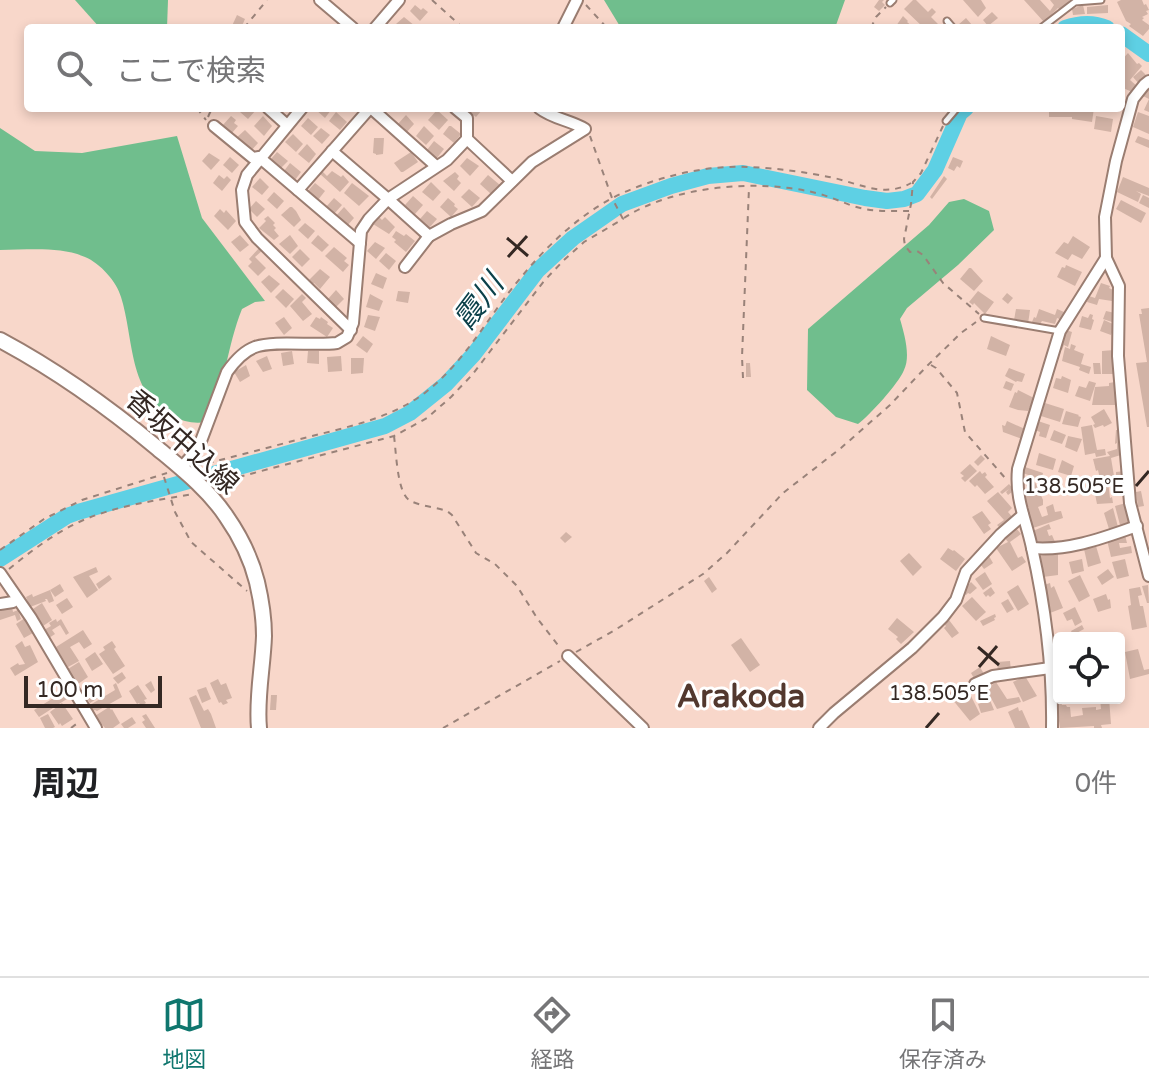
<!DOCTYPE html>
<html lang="ja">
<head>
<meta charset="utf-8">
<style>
	body { margin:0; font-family:"Varela Round","Noto Sans JP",sans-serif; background:#f6f6f6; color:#202124 }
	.controls { position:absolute; right:24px; bottom:24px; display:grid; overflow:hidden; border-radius:8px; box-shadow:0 4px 12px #0003 }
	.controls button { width:72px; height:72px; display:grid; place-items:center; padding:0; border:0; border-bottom:2px solid #e0e0e0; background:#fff; color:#202124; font:40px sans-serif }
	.scale { position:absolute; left:24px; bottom:20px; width:138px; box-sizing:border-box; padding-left:8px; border:4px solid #342823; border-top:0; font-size:22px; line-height:28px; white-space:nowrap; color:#342823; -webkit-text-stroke:6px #fff; paint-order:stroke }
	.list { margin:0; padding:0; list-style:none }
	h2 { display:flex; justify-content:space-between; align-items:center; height:104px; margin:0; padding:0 32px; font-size:34px }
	h2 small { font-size:26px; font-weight:400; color:#757577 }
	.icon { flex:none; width:44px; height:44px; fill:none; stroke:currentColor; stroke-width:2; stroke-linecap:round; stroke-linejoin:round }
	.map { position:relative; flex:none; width:1149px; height:728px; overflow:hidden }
	.search { position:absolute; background:#fff; box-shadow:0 4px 12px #0003; left:24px; right:24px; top:24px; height:88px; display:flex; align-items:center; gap:20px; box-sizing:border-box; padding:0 28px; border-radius:8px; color:#757577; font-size:30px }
	.sheet { height:248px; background:#fff }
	nav { display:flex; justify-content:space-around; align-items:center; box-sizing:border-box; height:112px; border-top:2px solid #e0e0e0; background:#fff; font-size:22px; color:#757577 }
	nav a { display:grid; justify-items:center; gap:4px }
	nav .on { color:#0f766e }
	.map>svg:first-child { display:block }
	.forest { fill:#70be8d }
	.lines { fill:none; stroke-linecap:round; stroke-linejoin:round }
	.river { stroke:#5ed0e4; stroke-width:16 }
	.building { fill:#d2b3a6 }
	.lane-casing { stroke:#9a7d71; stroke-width:9 }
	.street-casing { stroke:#9a7d71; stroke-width:14 }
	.secondary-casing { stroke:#9a7d71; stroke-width:18 }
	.path { stroke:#998279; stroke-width:2; stroke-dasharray:6 6; stroke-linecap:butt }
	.lane { stroke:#fff; stroke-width:5 }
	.street { stroke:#fff; stroke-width:10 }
	.secondary { stroke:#fff; stroke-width:14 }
	.ticks { fill:none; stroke:#342823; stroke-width:3 }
	.labels { text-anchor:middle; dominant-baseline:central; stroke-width:6; stroke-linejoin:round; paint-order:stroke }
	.street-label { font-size:28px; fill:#342823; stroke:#fff }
	.water-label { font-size:30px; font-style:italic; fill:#0c414a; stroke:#fff }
	.quarter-label { font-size:32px; font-weight:bold; fill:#52382e; stroke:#fff }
	.ticks-label { font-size:20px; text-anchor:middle; fill:#342823; stroke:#fff; stroke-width:6; stroke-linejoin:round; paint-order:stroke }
</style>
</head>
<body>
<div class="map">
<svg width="1149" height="728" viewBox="0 0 1149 728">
	<rect width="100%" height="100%" fill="#f8d7ca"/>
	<g class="forest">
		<path d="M75,0h93l-1,28h-67z"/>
		<path d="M604,0h241l-10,28h-91l-15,-3 -4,3h-104z"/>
		<path d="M0,128l35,23 47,2 95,-17 25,82 63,83 -10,1 -13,7c-15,37 -17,78 -35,113 -13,2 -23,0 -35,-6 -44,-22 -38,-78 -51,-119 -4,-15 -21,-34 -36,-40 -25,-11 -58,-7 -85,-7z"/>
		<path d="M964,199l25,12 5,19 -36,35 -51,43 -7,11c4,14 11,37 4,51 -5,13 -35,46 -46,54l-22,-7 -29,-27 1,-61 121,-104 20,-23z"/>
	</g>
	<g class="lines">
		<g class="river">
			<path d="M1065,28c14,-5 28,-6 42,0"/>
			<path d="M1121,34l28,20"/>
			<path d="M0,559l67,-43 11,-4 307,-86 25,-13 36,-29 28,-30 64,-84 35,-32 49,-34 49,-18 37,-10 35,-3 122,25 22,3 17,-2 13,-5 18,-24 25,-57 6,-5"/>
		</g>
	</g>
	<g class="building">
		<path d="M879,0h5l-2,2 3,3 -6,6 -5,-4z"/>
		<path d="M913,0h3l12,12 4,-4 4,4 -5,5 11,11h-18l-20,-19z"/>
		<path d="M963,0h18l5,8 -8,9z"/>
		<path d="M1024,0h16l10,11 4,-6 -4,-5h20l-10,10 -2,-2 -14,14z"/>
		<path d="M1121,0h21l2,5 2,-1 3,6 -3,1 2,3 -6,3 2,1 -2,2 7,5v4l-6,7 -14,-10 2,-2 -5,-3 -9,-19z"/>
		<path d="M415,5l6,5 2,-2 5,4 -8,9 -10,-10z"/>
		<path d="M1083,5l2,9 -12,1 -1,-6z"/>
		<path d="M1108,5v8l-21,1v-7z"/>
		<path d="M992,12l6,6 -10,8 -5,-6z"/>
		<path d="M237,15l8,4 -4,9h-10z"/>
		<path d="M903,16l5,5 -1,1 7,6h-16l-2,-2z"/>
		<path d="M404,17l11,9 -1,2h-13l-5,-4z"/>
		<path d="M966,18l6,7 -4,3h-8l-2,-3z"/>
		<path d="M1128,53l9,11 2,-1 3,3 -12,14 7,6 -5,6 -11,-5v-19l4,-4 -4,-3z"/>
		<path d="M1141,70l7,7 -9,7 -6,-7z"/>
		<path d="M1149,89v23l-5,-2 5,-11 -6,-3z"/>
		<path d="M243,108l8,2 2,-2 3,2 -8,9 -8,-7z"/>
		<path d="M314,108h14l3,2 -6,8z"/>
		<path d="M465,108h15l2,2 -6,7z"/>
		<path d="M1049,108h45l-2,14 -20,-3v-2h-23z"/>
		<path d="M437,110l11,10 -9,10 -11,-10z"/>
		<path d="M336,112l11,10 -7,8 -11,-9z"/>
		<path d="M1138,112l11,4v18l-16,-7z"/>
		<path d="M406,115l8,9 -8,9 -9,-8z"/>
		<path d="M231,116l5,4 -2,3 4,3 -7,8 -9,-8z"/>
		<path d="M263,116l9,10 -8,10 -10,-10z"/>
		<path d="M1096,116l17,3 -2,13 -17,-3z"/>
		<path d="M308,118l10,9 -7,8 -10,-9z"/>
		<path d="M424,126l10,10 -8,9 -10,-9z"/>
		<path d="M449,126h2l10,8 -7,9 -11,-9z"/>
		<path d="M321,128l9,7 -8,9 -9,-8z"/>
		<path d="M245,130l13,13 -8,9 -15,-13z"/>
		<path d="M293,134l10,10 -7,8 -11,-10z"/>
		<path d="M1138,136l11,4v8l-14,-6z"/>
		<path d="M374,138h10l-1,16 -7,1v-1l-3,-1z"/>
		<path d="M434,141l10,8 -7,9 -10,-8z"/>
		<path d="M307,144l9,10 -7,9 -11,-9z"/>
		<path d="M277,152l11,9 -7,7 -10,-9z"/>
		<path d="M411,152l7,10 -15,10h-2l-7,-9z"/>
		<path d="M209,153l11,7 -9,10 -9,-9z"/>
		<path d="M230,157l9,8 -7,8 -9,-8z"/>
		<path d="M953,157l10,4 -3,7 -3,-2 -3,5 -6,-3z"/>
		<path d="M467,158l12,8 -9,10 -10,-10z"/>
		<path d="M290,163l11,9 -6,8 -11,-9z"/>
		<path d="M322,171l5,5 5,-5 9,6 2,-2 6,7 -9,10 -20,-18z"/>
		<path d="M455,172l4,4 -2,3 4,4 -7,8 -11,-10z"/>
		<path d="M219,175l5,4 3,-3 4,4 -9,11 -9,-8z"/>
		<path d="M488,175l12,10 -9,9 -11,-10z"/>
		<path d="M944,176l3,3 -15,20 -2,-2z"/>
		<path d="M1123,177l26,11v8l-13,-5 5,3 -3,8 -21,-10z"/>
		<path d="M260,178l9,9 -7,8 -10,-8z"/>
		<path d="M431,182l10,10 -8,9 -11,-9z"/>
		<path d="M315,183l10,8 -7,9 -10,-9z"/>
		<path d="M352,183l17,13 -10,10 -15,-13z"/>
		<path d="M469,189l11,9 -8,9 -11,-10z"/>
		<path d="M274,192l10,9 -7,8 -10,-9z"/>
		<path d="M1143,195l6,3v10l-10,-5z"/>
		<path d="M413,196l10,9 -8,9 -10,-9z"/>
		<path d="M334,198l8,7 -8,9 -8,-7z"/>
		<path d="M448,198l7,6 -1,2 4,3 -7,8 -11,-10z"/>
		<path d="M1121,200l25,13 -5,10 -25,-14z"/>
		<path d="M256,201l9,8 -8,8 -8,-8z"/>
		<path d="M290,207h2l4,4 5,9 -7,7 -13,-12z"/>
		<path d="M344,207l10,11 -7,8 -12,-9z"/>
		<path d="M220,209l4,4 2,-3 10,11 -8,9 -14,-14z"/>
		<path d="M427,211l10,8 -8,9 -9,-9z"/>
		<path d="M268,216l7,7 -2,2 3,3 -2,2 5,6 -5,4 -15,-12 7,-7 -2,-2z"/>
		<path d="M379,217l3,3 3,-3 10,10 -6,7 -16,-10z"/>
		<path d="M305,223l10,8 -7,8 -10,-9z"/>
		<path d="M396,231l8,5 2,-2 9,7 -9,11 -12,-10 2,-2 -4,-3z"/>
		<path d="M240,235l9,10 -9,7 -9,-10z"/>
		<path d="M290,235l8,11 -8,8 -11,-10z"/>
		<path d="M318,235l11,10 -7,7 -11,-9z"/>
		<path d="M1073,236l17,11 -8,12 -10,-5 -4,6 -13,-7 9,-11 4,2z"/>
		<path d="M375,242l10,6 -9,11 -9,-8z"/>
		<path d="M260,247l3,3 -8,7 11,11 -8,8 -10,-10 4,-4 -3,-3z"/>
		<path d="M334,247l13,11 -3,3 5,4 -6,7 -18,-16z"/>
		<path d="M300,249l10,10 -8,8 -10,-10z"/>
		<path d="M386,253l10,8 -7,9 -10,-9z"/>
		<path d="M1066,265l16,7 -7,14 -18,-9 5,-10 3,1z"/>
		<path d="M969,268h2l12,13 -9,10 -14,-12z"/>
		<path d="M320,269l10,8 -10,12 -6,-6 -2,2 -4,-4z"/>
		<path d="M376,273l11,5 -4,11 -12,-5z"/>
		<path d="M269,275l11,9 -9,9 -10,-11z"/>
		<path d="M1101,283l9,3 -1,2 4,2 -1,11 -13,-2 -2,6 -10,-3 2,-6 6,2z"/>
		<path d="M283,289l11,10 -8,9 -11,-11z"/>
		<path d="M336,290l8,9 -8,8 -8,-8z"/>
		<path d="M398,291l12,1 -2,11 -12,-2z"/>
		<path d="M978,291l16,11 -9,12 -11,-11 -1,2 -4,-3z"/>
		<path d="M1007,293l6,5 -5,6 -6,-5z"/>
		<path d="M302,294l4,4 -4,4 10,12 -9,7 -13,-15z"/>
		<path d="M370,294l13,7 -4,10 -13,-4z"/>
		<path d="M1149,308v119h-2l-11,-64 11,-1 -8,-48h3l-1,-5z"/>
		<path d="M1016,309l14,1 -2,14 -14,-4z"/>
		<path d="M1039,309l16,6 2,-6 7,3 -2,8 -5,-2 -2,6 -13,-3 -2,3 -8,-2 2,-5 2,1z"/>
		<path d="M1106,311l9,2 -3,9 -9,-3z"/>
		<path d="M1090,314l3,1 -1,4 2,1 -3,10 -12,-3 3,-11 6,2z"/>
		<path d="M368,315l12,2 -5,14 -11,-4z"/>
		<path d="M284,317l8,11 -8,7 -9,-12z"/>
		<path d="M316,317l4,2 1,-2 7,5 -1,2 6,4 -6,9 -17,-11z"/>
		<path d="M1104,320l11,5 -4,10 -11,-4z"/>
		<path d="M1066,330l6,2 -4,15 -4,-2 -2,5 -4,-2z"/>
		<path d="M363,336l10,8 -6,9 -11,-8z"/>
		<path d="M991,336l19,9 -4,11 -19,-7z"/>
		<path d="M1071,344l5,2 -2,4 10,4 -3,10 10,3 -2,7 -10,-4 1,-3 -18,-6 3,-14 5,2z"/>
		<path d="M1114,350l2,24h-14v-23z"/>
		<path d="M292,351l2,13 -11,2 -2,-13z"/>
		<path d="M308,351h11v13l-12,-1z"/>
		<path d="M267,356l5,13 -9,3 -7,-11z"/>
		<path d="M341,356l1,15 -14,1 -1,-15z"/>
		<path d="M351,358h13l-1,15 -12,1z"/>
		<path d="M746,363h4l1,14h-5z"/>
		<path d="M1093,363h7l1,11h-7z"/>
		<path d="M246,365l4,11 -10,6 -6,-10z"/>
		<path d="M1009,368l16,6 -3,8 -5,-1 -1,1 -11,-6z"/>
		<path d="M1062,376l9,4 -3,13 -15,-5 3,-10 5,1z"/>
		<path d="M1006,381l8,3 -3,7 -8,-3z"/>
		<path d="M1089,381l7,2 -6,18 -15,-5 4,-10 7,2z"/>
		<path d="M1115,382l3,23h-26l3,-18 14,-1v-3z"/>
		<path d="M1018,390l16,8 -6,13 -10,-1 -9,-3 6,-15 2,1z"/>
		<path d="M1045,403l19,6 -4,13 -19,-6z"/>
		<path d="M1104,409l8,14 -8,4 -1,-2 -8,3 -2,-3 2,-1 -4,-7z"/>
		<path d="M1066,411l13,4 -1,1 3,1 -3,10 -16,-3z"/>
		<path d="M1007,421l18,8 -3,10 -19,-7 -1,-7 3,1z"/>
		<path d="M1038,421l12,4 -4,13 -7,-2 1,-4 -5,-2z"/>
		<path d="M1092,425l5,25 8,-1 1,6 -10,2 -1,-4 -10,2 -4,-28z"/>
		<path d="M1054,430l12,5 -4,9 -12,-4z"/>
		<path d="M1116,430h6l2,24 -13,4 3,18 -14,3 -2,-9 -2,1 -3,-12 17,-3 -3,-4 10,-3v-6l-2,1z"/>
		<path d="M1068,436l14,3 -5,13 -12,-5z"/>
		<path d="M1039,453l17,6 -3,11 -17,-5z"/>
		<path d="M981,455l4,4 -7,7 -4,-4z"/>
		<path d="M1062,460l12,6 -3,10 -13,-4z"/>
		<path d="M970,464l7,7 -12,11 -4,-4 3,-2 -4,-3z"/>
		<path d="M1025,467l18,6 -2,7 -18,-7z"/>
		<path d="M980,471l2,3 3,-2 2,3 -2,2 9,10 -9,7 -8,-9 -2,2 -6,-6z"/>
		<path d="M1125,471v12l-16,1v-5h7v-7z"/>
		<path d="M1035,482l8,18v5l-5,2 4,10 6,-2 -2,-8 7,-3 2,8 6,-1 2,7 -30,10 -7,-19 3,-1 -2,-2 -4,-16 5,-1 -2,-4z"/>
		<path d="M1108,482l2,16 2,-1 1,6 -16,1 -4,-20z"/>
		<path d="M1009,484l4,5 -2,2 1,1 -4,3 -2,-3 3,-3 -7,5 -2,-2z"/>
		<path d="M1141,491l3,15 -6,1 -2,-15z"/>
		<path d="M998,492l14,16 -4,4 6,7 -12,11 -5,-5 7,-5 -17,-19z"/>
		<path d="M1126,503l5,19 -11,3 -5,-19z"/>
		<path d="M1113,508l5,19 -9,2 -5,-16z"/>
		<path d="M982,511l9,12 -3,2 3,4 -7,5 -12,-17z"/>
		<path d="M1049,524l2,5 -4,1 2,6 3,-1 3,7 -8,4 -1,-3 -7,2 -6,-14z"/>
		<path d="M1016,528l5,6 -11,8 8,16 4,-2 4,6 -14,9 -16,-23 12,-6 -4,-5z"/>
		<path d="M566,532l6,5 -7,6 -5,-5z"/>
		<path d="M1125,535l2,8h-8l1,5 11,-2 1,7 -21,4 -4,-17z"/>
		<path d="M1096,546l5,17 -13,4 -4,-18z"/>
		<path d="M948,548l5,3 1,-1 11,9 -9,12 -16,-12z"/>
		<path d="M909,553l13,14 -9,9 -13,-15z"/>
		<path d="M1058,553v22l-15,2 -4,-21z"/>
		<path d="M989,556l4,7 -9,6 -3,-4 2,-2 -1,-2z"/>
		<path d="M1082,559l2,12 -12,3 -3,-12z"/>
		<path d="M1125,559l4,17 -12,3 -5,-17z"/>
		<path d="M96,567l2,5 -9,4 9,14 -11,8 -14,-21z"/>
		<path d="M1108,569l6,8 -12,8 -5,-8z"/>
		<path d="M985,572l7,12 -9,6 -8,-11z"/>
		<path d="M109,575l3,4 -13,10 -3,-5z"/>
		<path d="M1080,575l10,21 -11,6 -11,-21z"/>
		<path d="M709,577l8,12 -5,4 -8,-12z"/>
		<path d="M971,582l6,6 -7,6 -2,-1 -2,2 -3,-2 3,-3 -1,-1z"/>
		<path d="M1050,583l1,5 3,-2 9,22 -13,5 -4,-10 2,-1 -4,-17z"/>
		<path d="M60,584l4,7 -9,6 -5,-7z"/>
		<path d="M1018,585l11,19 -11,7 -11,-19z"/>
		<path d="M1148,585l1,18h-2l-5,-17z"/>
		<path d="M991,587l4,6 -5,4 -2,-2 -2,2 -3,-4z"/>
		<path d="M1140,587l2,8 -4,1 2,10h3l4,21 -15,3 -4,-24 3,-1 -2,-16z"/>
		<path d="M50,590l4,11 -5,2 -2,-4h-2l1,2 -16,6 -4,-10 6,-3 1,3z"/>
		<path d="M1106,594l2,6 2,-1 1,9 -13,4 -5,-13z"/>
		<path d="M972,597l14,15 -10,9 -14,-15z"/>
		<path d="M67,598l6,9 -11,7 -6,-9z"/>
		<path d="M1008,599l6,10 -7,4 -6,-10z"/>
		<path d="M42,603l10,17 -9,6 -10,-17z"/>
		<path d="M12,607l1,5 5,-2 3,9 -4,2 -2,-6 -15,5v-9z"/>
		<path d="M1075,607l7,15 -7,4 -3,-7 -5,2 -4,-8z"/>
		<path d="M995,614l1,3 -2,1 1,2 -12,6 -3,-5z"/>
		<path d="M25,618l8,15 -9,5 -8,-14z"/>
		<path d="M897,618l17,14 -13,12 -5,-5 2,-2 -10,-8z"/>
		<path d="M56,619l1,3 4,-3 8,14 -3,2 -6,-10 -8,5 3,4 -6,4 -5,-8 7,-4 -2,-3z"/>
		<path d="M949,620l10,13 -7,5 -8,-10 2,-2 -2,-2z"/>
		<path d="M1082,625l2,4 -11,6 -2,-4z"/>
		<path d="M83,630l9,14 -8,5 -5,-7 -9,5 9,14 -11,6 -12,-20z"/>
		<path d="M741,638l19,27 -10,7 -19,-27z"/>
		<path d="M22,641l3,6 5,-2 8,17 -23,14 -5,-8 8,-5 1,2 6,-1 -10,-18z"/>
		<path d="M112,641l4,6 -2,2 11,17 -12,8 -14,-20 6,-4 -2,-3z"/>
		<path d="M1138,649l6,21 5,-1v5l-19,5 -5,-27z"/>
		<path d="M95,652l8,12 -11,7 -7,-12z"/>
		<path d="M1059,656v44h-3v-21h2l-5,-11 4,-2 -5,-6z"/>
		<path d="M1010,661l1,10 -13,1 -1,-10z"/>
		<path d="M79,662l9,15 -10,7 -10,-15z"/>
		<path d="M980,667l4,7 -9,6 -4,-7z"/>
		<path d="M122,672l4,6 -8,6 -5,-6z"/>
		<path d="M1025,676l12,20 -14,6 -10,-20z"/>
		<path d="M218,679l3,6 5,-2 6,15 -6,2 2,3 -5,2 -2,-3 -2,1 -9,-20z"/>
		<path d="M151,681l4,9 -4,3 -6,-8z"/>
		<path d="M996,682l11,17 12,-2 2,5 -24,7 -6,-11h-1l-8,-11 5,-3 2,3z"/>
		<path d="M116,683l6,14 -25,14 -2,-1 -2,1 -3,-6 25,-15 -2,-5z"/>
		<path d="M138,685l9,14 -3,1 2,3 -5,3 -2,-3 -2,1 -8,-13z"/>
		<path d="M962,685l8,9 10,20 -10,7 -22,-27z"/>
		<path d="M67,686l6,9 -34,22 -5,-7 21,-13 -2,-2z"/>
		<path d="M92,687l2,4 2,-2 5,7 -11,7 -7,-11z"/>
		<path d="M206,687l5,12 -9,4 -5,-13z"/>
		<path d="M196,695l8,16 4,-2 3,5 5,14h-15l-12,-30z"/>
		<path d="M271,695h6l-1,15h-6z"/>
		<path d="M1100,698h9l2,26 -10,1 1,3h-8v-2l-34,2 -1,-7h-2l-1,-18h5l1,2h4l1,2h3l1,10 12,-2 -1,-7 14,-1v3l5,-1z"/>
		<path d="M990,700l4,10 -13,3 -3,-9z"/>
		<path d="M62,703l11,16 -11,7 -2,-3 -1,2 -9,-13z"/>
		<path d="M109,707l2,3 1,-1 8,14 -7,5h-8l-10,-12z"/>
		<path d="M1018,707l1,4 3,-1 8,18h-15l-7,-16z"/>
		<path d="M48,714l7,13 -2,1h-8l-5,-10z"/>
		<path d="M146,714l9,14h-9l-4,-6 3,-2 -3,-4z"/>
		<path d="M132,717l4,6 -8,5h-4l-3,-4z"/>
	</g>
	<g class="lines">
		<defs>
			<g id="lane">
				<path d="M890,3l3,-3"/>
				<path d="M947,21l6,7"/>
				<path d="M1041,28l34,-26 26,-2"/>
				<path d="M946,121l11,-13"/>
				<path d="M984,318l76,13"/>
			</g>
			<g id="street">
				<path d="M320,0l33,28"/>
				<path d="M375,28l24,-28"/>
				<path d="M563,28l14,-28"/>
				<path d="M1149,81l-5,4 -11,14 -17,62 -11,56 1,41 13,28 -1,70 12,147 19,73"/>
				<path d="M268,108l19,17"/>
				<path d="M302,108l-55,67 -5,15 3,32 12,16 94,92"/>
				<path d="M371,108l65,58"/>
				<path d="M214,126l39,32 6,-1 101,86"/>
				<path d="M467,139l45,42"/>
				<path d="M332,151l56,48 59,-39 20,-21v-21l-12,-10"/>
				<path d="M298,190l72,-82"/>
				<path d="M405,267l24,-31"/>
				<path d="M181,468l15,-17 5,-10 26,-69c7,-10 17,-21 28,-25 19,-7 60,-1 82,-4l10,-6 6,-14 8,-92 8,-12 19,-20 41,37 22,-12 31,-13 50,-49 53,-33c-15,-9 -32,-10 -46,-21"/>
				<path d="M1032,548c37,3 71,-10 105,-22"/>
				<path d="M0,573l31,45 65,110"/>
				<path d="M0,604l13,-2"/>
				<path d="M568,656l75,72"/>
				<path d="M975,684l18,-8 57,-8"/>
				<path d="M819,728l15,-15 78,-65 31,-31 13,-17 10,-28 35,-38 22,-19"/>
				<path d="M1052,728c1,-59 -7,-122 -20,-180 -6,-29 -17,-48 -14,-79l42,-138 46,-73"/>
			</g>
			<path id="secondary" d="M0,340c56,30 108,67 156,107 25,21 52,42 70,69 14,20 25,42 31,66 4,17 7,36 7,54 -1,31 -8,62 -5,92"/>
		</defs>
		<use href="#lane" class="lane-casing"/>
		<use href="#street" class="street-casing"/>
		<use href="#secondary" class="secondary-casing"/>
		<g class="path">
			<path d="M432,0l31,28"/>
			<path d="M586,5l21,23"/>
			<path d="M244,28l23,-28"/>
			<path d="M871,28l5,-11 10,-10"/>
			<path d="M197,108l9,12"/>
			<path d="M208,117l4,-9"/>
			<path d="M943,126l-22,47 -8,9 -2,22 -7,35 1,7 5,6 7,-1 6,4 20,28 36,31"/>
			<path d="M624,218c49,-32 131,-39 188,-26 14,3 27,9 41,14 18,6 37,5 56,5"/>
			<path d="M931,365l5,3 21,25 8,39 41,47"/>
			<path d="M743,378l-1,-21 7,-169"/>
			<path d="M394,436c2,14 3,56 15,64 10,6 26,7 38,11l5,4 24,38 19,11 22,22 20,32 24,31"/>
			<path d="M196,466c37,-9 74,-19 112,-29 40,-10 84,-19 118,-45 41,-32 64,-79 97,-117 29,-35 66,-69 109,-86 37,-15 79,-24 118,-22 26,1 54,5 79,10 28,5 54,22 82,6"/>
			<path d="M164,477l11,35 16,30 56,49"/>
			<path d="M217,487l14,-8 163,-43 33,-18 24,-21 21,-22 72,-94 20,-21 20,-18 39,-23 -11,-21 -22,-62"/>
			<path d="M0,550l44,-31 38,-19 85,-27"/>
			<path d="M9,569c21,-17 43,-34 68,-46 35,-17 77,-22 116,-29"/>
			<path d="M576,652l39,-22 88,-56 24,-21 56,-60 58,-45 49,-43 38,-40 33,-32 15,-11"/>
			<path d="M71,728l8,-6"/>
			<path d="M443,728l117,-67"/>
		</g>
		<use href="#lane" class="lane"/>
		<use href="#street" class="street"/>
		<use href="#secondary" class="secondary"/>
	</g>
	<path class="ticks" d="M507,238l21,18M508,257l19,-21M1136,486l13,-15M978,647l21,18M979,667l18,-21M926,728l13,-15"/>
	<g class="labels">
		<g class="street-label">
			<text transform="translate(182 442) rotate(42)">香坂中込線</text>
		</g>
		<g class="water-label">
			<text transform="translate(479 302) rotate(-53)">霞川</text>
		</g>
		<g class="quarter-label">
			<text x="741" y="697">Arakoda</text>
		</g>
	</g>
	<g class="ticks-label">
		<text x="1074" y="493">138.505°E</text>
		<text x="939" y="700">138.505°E</text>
	</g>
</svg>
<div class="controls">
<button><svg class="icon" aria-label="locate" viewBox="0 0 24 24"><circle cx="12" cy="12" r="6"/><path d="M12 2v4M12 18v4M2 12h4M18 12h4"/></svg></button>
</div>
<div class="scale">100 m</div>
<div class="search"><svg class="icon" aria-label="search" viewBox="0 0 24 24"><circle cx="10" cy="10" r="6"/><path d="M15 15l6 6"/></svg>ここで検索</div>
</div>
<section class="sheet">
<h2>周辺<small>0件</small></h2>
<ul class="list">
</ul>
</section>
<nav>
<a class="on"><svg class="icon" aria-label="map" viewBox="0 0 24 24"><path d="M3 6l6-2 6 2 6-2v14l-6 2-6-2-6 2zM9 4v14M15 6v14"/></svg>地図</a>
<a><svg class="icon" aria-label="directions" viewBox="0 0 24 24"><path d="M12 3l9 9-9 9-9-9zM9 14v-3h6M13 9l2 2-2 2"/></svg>経路</a>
<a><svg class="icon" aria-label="saved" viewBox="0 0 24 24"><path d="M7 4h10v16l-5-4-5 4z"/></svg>保存済み</a>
</nav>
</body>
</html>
